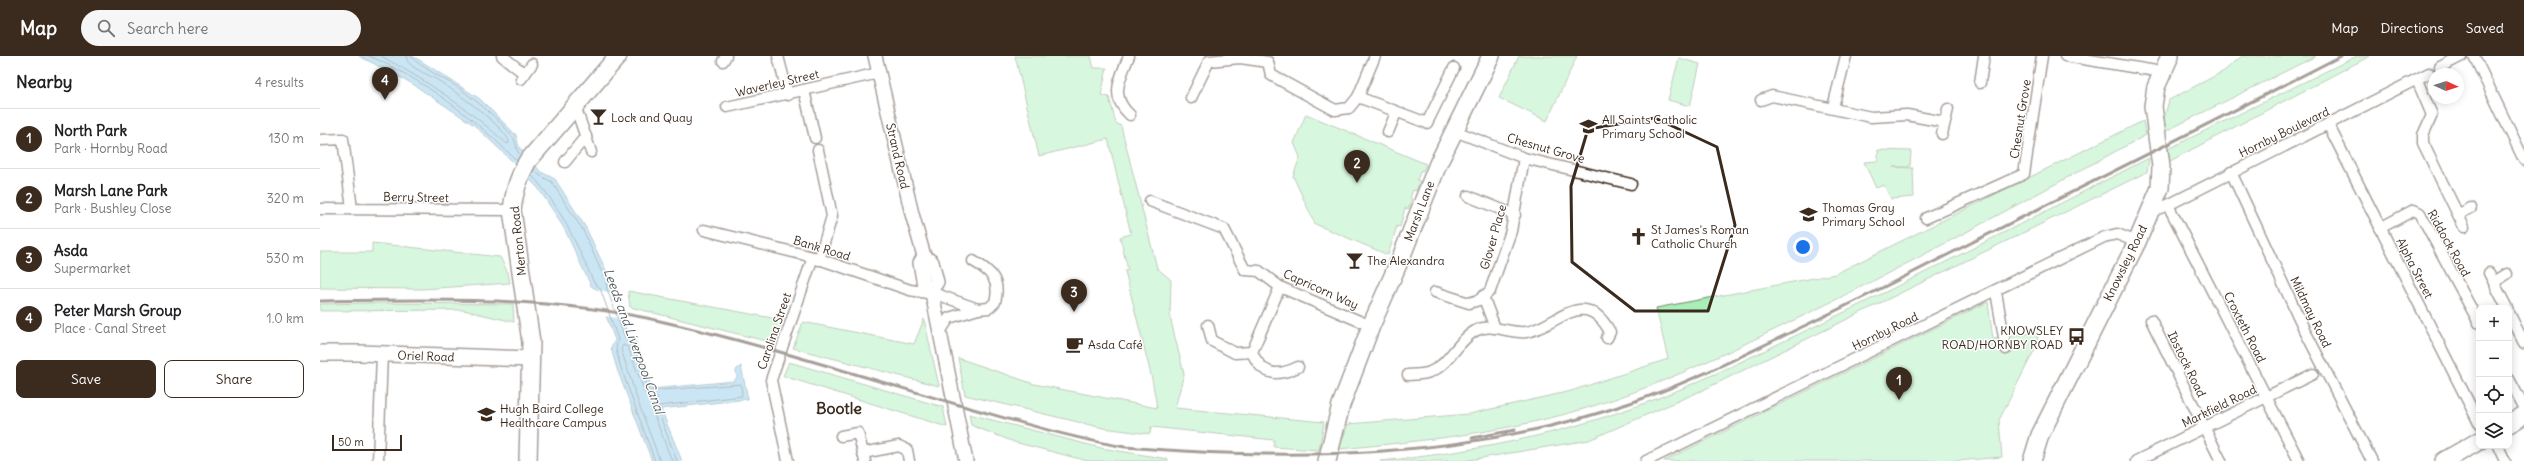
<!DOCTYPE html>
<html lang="en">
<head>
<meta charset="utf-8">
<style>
	body { margin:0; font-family:Delius,sans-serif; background:#f6f6f6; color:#202124 }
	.controls { position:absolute; right:12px; bottom:12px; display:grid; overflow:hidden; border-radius:8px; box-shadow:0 2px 10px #0003 }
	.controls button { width:36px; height:36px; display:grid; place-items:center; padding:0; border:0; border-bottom:1px solid #e0e0e0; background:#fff; color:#202124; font:20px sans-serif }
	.compass { position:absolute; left:2108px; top:12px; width:36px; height:36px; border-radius:50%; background:#fff; box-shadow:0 2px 10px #0003; rotate:93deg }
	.scale { position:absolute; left:12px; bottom:10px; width:70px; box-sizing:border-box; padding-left:4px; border:2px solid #3b2a1e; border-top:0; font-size:11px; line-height:14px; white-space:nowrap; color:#3b2a1e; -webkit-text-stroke:3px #fff; paint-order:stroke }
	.you { position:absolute; left:1483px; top:191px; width:14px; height:14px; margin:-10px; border:3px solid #fff; border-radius:50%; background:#1a73e8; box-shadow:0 0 0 6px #1a73e833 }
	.badge { display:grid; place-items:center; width:26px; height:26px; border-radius:50%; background:#3b2a1e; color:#fff; font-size:13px; font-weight:700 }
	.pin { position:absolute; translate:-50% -33px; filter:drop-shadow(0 1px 2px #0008) }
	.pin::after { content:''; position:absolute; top:21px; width:14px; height:12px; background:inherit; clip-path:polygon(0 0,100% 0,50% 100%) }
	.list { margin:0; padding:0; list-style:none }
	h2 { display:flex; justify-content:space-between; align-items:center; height:52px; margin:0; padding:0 16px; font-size:17px }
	h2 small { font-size:13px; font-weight:400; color:#757577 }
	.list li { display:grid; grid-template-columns:26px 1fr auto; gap:12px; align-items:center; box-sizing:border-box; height:60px; padding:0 16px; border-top:1px solid #e0e0e0 }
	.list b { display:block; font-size:15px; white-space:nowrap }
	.list p { margin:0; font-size:13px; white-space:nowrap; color:#757577 }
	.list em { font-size:13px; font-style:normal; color:#757577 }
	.actions { display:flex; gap:8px; padding:12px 16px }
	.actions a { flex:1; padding:9px 0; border:1px solid #3b2a1e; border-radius:8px; text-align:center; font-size:14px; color:#3b2a1e }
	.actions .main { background:#3b2a1e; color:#fff }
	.icon { flex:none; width:22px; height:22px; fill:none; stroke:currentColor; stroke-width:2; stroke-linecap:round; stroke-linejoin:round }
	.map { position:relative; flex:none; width:2204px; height:405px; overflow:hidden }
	header { display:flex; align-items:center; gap:24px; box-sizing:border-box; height:56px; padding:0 20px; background:#3b2a1e; color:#fff }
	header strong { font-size:19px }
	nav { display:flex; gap:22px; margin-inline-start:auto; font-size:14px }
	.search { width:280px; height:36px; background:#f6f6f6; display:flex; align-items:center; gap:10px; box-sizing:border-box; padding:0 14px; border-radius:22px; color:#757577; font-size:15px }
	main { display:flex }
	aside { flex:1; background:#fff }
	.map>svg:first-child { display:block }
	.green { fill:#a9edb8; stroke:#728c6b }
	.water { fill:#89c8e9; stroke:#6a8998 }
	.pier { fill:#fff }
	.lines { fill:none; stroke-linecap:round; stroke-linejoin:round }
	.shore { stroke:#5a696f; stroke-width:1 }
	.minor-casing { stroke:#3b2a1e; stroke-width:13 }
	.tertiary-casing { stroke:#3b2a1e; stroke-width:16 }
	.secondary-casing { stroke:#3b2a1e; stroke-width:18 }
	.primary-casing { stroke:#3b2a1e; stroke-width:20 }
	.minor { stroke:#fff; stroke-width:10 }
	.tertiary { stroke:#fff; stroke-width:13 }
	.secondary { stroke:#fff; stroke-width:15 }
	.primary { stroke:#fff; stroke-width:17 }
	.rail { stroke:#3b2a1e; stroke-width:3 }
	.marked { fill:none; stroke:#3b2a1e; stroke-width:3; stroke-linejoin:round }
	.labels { text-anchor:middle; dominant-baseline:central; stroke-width:3; stroke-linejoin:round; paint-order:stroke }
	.street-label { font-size:12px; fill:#3b2a1e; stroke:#fff }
	.poi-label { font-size:12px; fill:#3b2a1e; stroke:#fff; text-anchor:start }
	.water-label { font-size:13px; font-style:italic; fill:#52595b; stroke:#fff }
	.district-label { font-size:16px; font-weight:bold; fill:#3b2a1e; stroke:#fff }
</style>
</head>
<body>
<header>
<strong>Map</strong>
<div class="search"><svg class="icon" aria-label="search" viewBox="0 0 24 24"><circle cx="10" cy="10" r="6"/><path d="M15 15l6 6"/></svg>Search here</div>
<nav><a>Map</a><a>Directions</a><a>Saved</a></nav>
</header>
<main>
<aside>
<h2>Nearby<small>4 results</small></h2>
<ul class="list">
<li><span class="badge">1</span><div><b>North Park</b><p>Park · Hornby Road</p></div><em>130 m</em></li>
<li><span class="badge">2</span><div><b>Marsh Lane Park</b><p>Park · Bushley Close</p></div><em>320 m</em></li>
<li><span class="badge">3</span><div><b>Asda</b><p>Supermarket</p></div><em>530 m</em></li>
<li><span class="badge">4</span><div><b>Peter Marsh Group</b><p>Place · Canal Street</p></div><em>1.0 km</em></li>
</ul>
<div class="actions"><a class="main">Save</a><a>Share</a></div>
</aside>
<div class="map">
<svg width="2204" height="405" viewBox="0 0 2204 405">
	<rect width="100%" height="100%" fill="#fff"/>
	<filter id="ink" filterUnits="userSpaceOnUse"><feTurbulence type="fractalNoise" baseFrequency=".025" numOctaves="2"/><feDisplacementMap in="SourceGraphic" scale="8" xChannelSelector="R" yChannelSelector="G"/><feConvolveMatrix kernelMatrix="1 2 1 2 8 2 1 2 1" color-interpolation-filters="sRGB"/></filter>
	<g filter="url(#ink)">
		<g class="green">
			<path d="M695,0h76l3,12h13l-6,27 8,2 7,26 5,3 36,142 14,12 -1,37 14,57 -9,34 149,14 -5,28 -45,-3v-7l-123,-13 -1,7 -47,-6 -138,-33 -7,-37 76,26 123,24 -5,-29 -27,-108 3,-1 -8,-33 11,-3 -23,-95 -69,17z"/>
			<path d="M1199,0h58l-30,65 -48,-23z"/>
			<path d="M1922,0h74l-150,75 -2,-12 5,-19 55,-29z"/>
			<path d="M2037,0h13l-200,105 -2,-12z"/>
			<path d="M1359,2l21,6 -10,42 -22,-6z"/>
			<path d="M986,58l120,50 -3,7 -2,-1 -4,10 3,1 -4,10 -3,-1 -3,8 2,1 -4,10 -3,-1 -5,19 -3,-1 -9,29 -73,-31 -22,-48 7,-19 -6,-14z"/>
			<path d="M1823,65l3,14c-121,65 -242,133 -366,192 -62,30 -124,60 -190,80 -81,25 -166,34 -251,42l9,-25 121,-10 102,-23 97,-32 -12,-51 179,-34z"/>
			<path d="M1558,94l33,1 -1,16h-17l20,1 1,29 -23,2 -7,-14 -8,3 -12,-26 14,-1z"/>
			<path d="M1829,102l-2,14 -444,218 -114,50 -126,21h-83c88,-8 174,-25 257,-55 57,-20 111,-48 164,-73 118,-56 233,-116 348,-175z"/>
			<path d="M52,187l128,14 8,16 2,10 -87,6 -103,-1v-36h52z"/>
			<path d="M308,235l155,29 -9,23 -144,-36z"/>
			<path d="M1668,246l5,37 45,-7 -1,13 -38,75 3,37 -45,4h-293z"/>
			<path d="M50,247l143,1 1,18 -51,-12 -143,1v-7z"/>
			<path d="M604,263l15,67 -146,-38 10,-26 111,22z"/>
			<path d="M469,306l154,45 4,20 -164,-51z"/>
			<path d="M649,358l132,34 67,11v2h-80l-74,-19 -43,-17z"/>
		</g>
		<path class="water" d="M39,0h53l9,5 59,38 36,36 3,12 22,25 14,7 31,49 25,53 -1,7 19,49 6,3 17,49 82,-8 3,-4 -1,-7 5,-4 7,33 -87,10 21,52h-30l-35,-92 -6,-21 4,-8 -19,-51 -5,-3 -26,-56 -13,-21 -14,-21 -26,-27 -38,-36 -63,-42z"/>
		<path class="pier" d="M272,233l22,4 10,26 -20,-3 -9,-26z"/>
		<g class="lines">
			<g class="shore">
				<path d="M49,0c53,22 108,64 148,105"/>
				<path d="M61,0c46,25 88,53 126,88l2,-1c1,-13 -57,-54 -70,-62 -9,-6 -22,-10 -29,-17 -3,-2 -3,-5 -4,-8"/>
				<path d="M91,0c1,6 40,27 48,32 19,14 39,30 53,48 5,6 3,13 8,19"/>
				<path d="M214,114l5,5 13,7 17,27 14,21 23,52 1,7 18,49 7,5 17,48 92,-7 1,12 -83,10 -1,5 19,50"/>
				<path d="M211,119c29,29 46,70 63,108l6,5 18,51 -2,10 5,19 34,93"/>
				<path d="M340,405l-22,-59 -17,-53 2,-4 5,2 17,46 13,5 -5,8v6l19,49"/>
			</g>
			<defs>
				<g id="minor">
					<path d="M182,0l23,18"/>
					<path d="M458,0l10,39"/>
					<path d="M809,0c-9,23 -20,40 1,59"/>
					<path d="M1745,0l97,16"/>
					<path d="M2154,0l50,104"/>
					<path d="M403,5l3,-5"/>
					<path d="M2120,11l22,-11"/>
					<path d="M201,23l11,-15"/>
					<path d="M2097,24l15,35 -9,20v8l41,84"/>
					<path d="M1660,27l4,-27"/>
					<path d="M484,34l11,48"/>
					<path d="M1038,41l69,26 27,-55"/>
					<path d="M871,42l18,-37 31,-3 28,4 3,13 64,35 14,-2 9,-11 17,-41"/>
					<path d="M1441,44l11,-4 99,21 36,-2 37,7"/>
					<path d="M255,50l16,46"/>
					<path d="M407,51l152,-34"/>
					<path d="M1513,51l13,-51"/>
					<path d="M2008,68l151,299"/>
					<path d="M1135,75l69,27 107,26"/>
					<path d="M1068,76l8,-19"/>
					<path d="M1622,78l6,-25"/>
					<path d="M0,84l23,-1 9,70"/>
					<path d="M498,94l14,66 -13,44"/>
					<path d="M245,106l21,-26"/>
					<path d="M1911,116l74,159 67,130"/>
					<path d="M1148,140l47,19"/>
					<path d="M830,145l74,28 21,41 14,1 21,16 91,39"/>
					<path d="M1848,149l131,256"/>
					<path d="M0,153l192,1"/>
					<path d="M1830,156l18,-7 261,-132"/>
					<path d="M2139,158l12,-6"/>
					<path d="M1606,162l98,-44 18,-118"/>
					<path d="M2060,172l34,-18 6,3 59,110"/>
					<path d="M384,174l109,27 97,33 29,5 39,14 11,-1 6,-6c6,-21 -4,-31 -22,-41"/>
					<path d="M2169,217l18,35"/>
					<path d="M2174,226l13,-8"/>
					<path d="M960,231l-28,65c10,24 25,25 46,15"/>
					<path d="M1115,236l34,11 10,-3 11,-9 21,-60 13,-73"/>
					<path d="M1676,236l10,57"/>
					<path d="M1163,240l12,32"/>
					<path d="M2189,257l15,30"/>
					<path d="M1831,264l70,141"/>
					<path d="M888,269l4,16 23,12 17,-1"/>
					<path d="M620,276l9,-14 29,-9"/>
					<path d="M1088,319c7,-1 15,0 22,-3 19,-7 27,-31 45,-41 16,-9 34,3 51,1 30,-4 58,-48 84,0l-3,6"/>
					<path d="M2189,323l15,28"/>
					<path d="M521,380l17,-3 5,20"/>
					<path d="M2178,390l7,15"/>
					<path d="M58,405l4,-107"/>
					<path d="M468,405l-17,-81 42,-123"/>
					<path d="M545,405l-2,-8 36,-7 8,4 2,11"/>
					<path d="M1326,405l458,-224 13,-3 20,8"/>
					<path d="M1816,405l177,-87"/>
				</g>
				<g id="tertiary">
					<path d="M555,0l37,158 12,42 8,6 5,20 -6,9"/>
					<path d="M604,200l-4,7 4,22 8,8 34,168"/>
				</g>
				<path id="secondary" d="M0,297h40l171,6"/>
				<g id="primary">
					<path d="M2189,368l15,-9"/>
					<path d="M208,405l3,-119 -19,-132c2,-18 6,-32 15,-48l91,-106"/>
					<path d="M1007,405l14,-56 30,-79 31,-71 36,-91 53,-108"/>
					<path d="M1712,405l8,-26 97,-193 23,-54 1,-22 -8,-60 3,-19 14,-31"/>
					<path d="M2124,405l35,-20"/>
				</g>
			</defs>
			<use href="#minor" class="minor-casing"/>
			<use href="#tertiary" class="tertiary-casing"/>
			<use href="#secondary" class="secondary-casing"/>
			<use href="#primary" class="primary-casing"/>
			<use href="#minor" class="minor"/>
			<use href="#tertiary" class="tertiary"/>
			<use href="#secondary" class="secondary"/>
			<use href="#primary" class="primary"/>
			<g class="rail">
				<path d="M0,245c114,-2 229,-5 340,20 101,23 200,55 299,84 54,15 110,33 166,42 169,14 343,12 505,-44 51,-17 99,-41 147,-64 61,-29 122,-59 182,-90 128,-64 255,-128 382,-193"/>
				<path d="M1152,382l43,-8"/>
			</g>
		</g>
	</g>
	<path d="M0 0H2204V405H0ZM1335,62l62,29 18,78 -27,86h-73l-63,-49 -1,-76 17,-57z" fill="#fff" fill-opacity=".55" fill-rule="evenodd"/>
	<path class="marked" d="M1335,62l62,29 18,78 -27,86h-73l-63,-49 -1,-76 17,-57z"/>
	<defs>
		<symbol id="bar-bare" viewBox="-9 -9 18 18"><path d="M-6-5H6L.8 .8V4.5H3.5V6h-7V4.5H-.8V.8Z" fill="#3b2a1e" stroke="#fff" stroke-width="2.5" paint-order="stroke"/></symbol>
		<symbol id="school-bare" viewBox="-9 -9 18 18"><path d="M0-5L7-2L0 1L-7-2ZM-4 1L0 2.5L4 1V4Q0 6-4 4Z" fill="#3b2a1e" stroke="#fff" stroke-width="2.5" paint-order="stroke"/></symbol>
		<symbol id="church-bare" viewBox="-9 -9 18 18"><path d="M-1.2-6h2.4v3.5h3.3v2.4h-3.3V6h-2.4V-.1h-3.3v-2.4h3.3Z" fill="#3b2a1e" stroke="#fff" stroke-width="2.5" paint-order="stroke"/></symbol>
		<symbol id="bus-bare" viewBox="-9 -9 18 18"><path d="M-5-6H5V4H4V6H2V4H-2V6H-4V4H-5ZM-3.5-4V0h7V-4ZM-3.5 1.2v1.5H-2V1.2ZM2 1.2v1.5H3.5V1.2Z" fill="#3b2a1e" stroke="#fff" stroke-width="2.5" paint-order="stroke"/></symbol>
		<symbol id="cafe-bare" viewBox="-9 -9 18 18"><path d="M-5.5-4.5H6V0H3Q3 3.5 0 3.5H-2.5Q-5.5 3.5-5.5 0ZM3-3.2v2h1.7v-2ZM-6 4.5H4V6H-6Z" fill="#3b2a1e" stroke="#fff" stroke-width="2.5" paint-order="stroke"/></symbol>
		<symbol id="university-bare" viewBox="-9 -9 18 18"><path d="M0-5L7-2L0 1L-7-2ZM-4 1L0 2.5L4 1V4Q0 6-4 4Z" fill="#3b2a1e" stroke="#fff" stroke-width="2.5" paint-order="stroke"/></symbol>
	</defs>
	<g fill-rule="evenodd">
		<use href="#bar-bare" x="266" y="48" width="25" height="25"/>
		<use href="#school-bare" x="1256" y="58" width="25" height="25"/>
		<use href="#school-bare" x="1476" y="146" width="25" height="25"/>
		<use href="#church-bare" x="1306" y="168" width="25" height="25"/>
		<use href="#bar-bare" x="1022" y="192" width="25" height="25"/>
		<use href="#bus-bare" x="1744" y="268" width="25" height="25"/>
		<use href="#cafe-bare" x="742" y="276" width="25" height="25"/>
		<use href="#university-bare" x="154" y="346" width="25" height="25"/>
	</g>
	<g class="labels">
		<g class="street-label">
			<text transform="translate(457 27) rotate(-13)">Waverley Street</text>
			<text transform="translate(1700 63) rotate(-81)">Chesnut Grove</text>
			<text transform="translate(1964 76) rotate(-26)">Hornby Boulevard</text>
			<text transform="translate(1226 92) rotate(16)">Chesnut Grove</text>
			<text transform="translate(578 100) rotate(77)">Strand Road</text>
			<text transform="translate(96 141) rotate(1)">Berry Street</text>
			<text transform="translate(1099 155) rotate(-69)">Marsh Lane</text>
			<text transform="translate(1173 181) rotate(-74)">Glover Place</text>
			<text transform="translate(198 185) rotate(-96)">Merton Road</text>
			<text transform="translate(2129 187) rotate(61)">Riddock Road</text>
			<text transform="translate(502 192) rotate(17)">Bank Road</text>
			<text transform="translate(1805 207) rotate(-64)">Knowsley Road</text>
			<text transform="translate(2095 212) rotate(63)">Alpha Street</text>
			<text transform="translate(1001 233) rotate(24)">Capricorn Way</text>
			<text transform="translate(1991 256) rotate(64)">Mildmay Road</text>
			<text transform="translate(1925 271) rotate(63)">Croxteth Road</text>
			<text transform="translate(454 275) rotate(-71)">Carolina Street</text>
			<text transform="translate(1565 275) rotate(-26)">Hornby Road</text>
			<text transform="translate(106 300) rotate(2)">Oriel Road</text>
			<text transform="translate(1867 308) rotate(64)">Ibstock Road</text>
			<text transform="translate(1899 350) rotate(-26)">Markfield Road</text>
		</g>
		<g class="poi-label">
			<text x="291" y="61">Lock and Quay</text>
			<text x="1282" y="63">All Saints Catholic<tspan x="1282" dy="14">Primary School</tspan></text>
			<text x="1502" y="151">Thomas Gray<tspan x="1502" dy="14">Primary School</tspan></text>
			<text x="1331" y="173">St James's Roman<tspan x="1331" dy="14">Catholic Church</tspan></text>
			<text x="1047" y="204">The Alexandra</text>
			<text x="1743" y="274" text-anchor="end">KNOWSLEY<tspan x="1743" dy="14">ROAD/HORNBY ROAD</tspan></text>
			<text x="768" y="288">Asda Café</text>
			<text x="180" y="352">Hugh Baird College<tspan x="180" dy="14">Healthcare Campus</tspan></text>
		</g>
		<g class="water-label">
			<text transform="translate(314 285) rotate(70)">Leeds and Liverpool Canal</text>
		</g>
		<g class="district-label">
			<text x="519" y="352">Bootle</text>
		</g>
	</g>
</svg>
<div class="controls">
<button>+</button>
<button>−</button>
<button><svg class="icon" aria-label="locate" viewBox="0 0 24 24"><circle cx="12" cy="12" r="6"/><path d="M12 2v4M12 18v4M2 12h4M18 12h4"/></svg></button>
<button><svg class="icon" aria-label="layers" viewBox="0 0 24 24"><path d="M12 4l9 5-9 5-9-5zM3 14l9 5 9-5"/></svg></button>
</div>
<svg class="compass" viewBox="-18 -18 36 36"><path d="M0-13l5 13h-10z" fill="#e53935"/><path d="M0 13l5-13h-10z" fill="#757577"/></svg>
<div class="scale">50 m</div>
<div class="you"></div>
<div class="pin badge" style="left:1579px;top:344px">1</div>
<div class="pin badge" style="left:1037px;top:127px">2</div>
<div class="pin badge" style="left:754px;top:256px">3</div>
<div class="pin badge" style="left:65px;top:44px">4</div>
</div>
</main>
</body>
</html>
